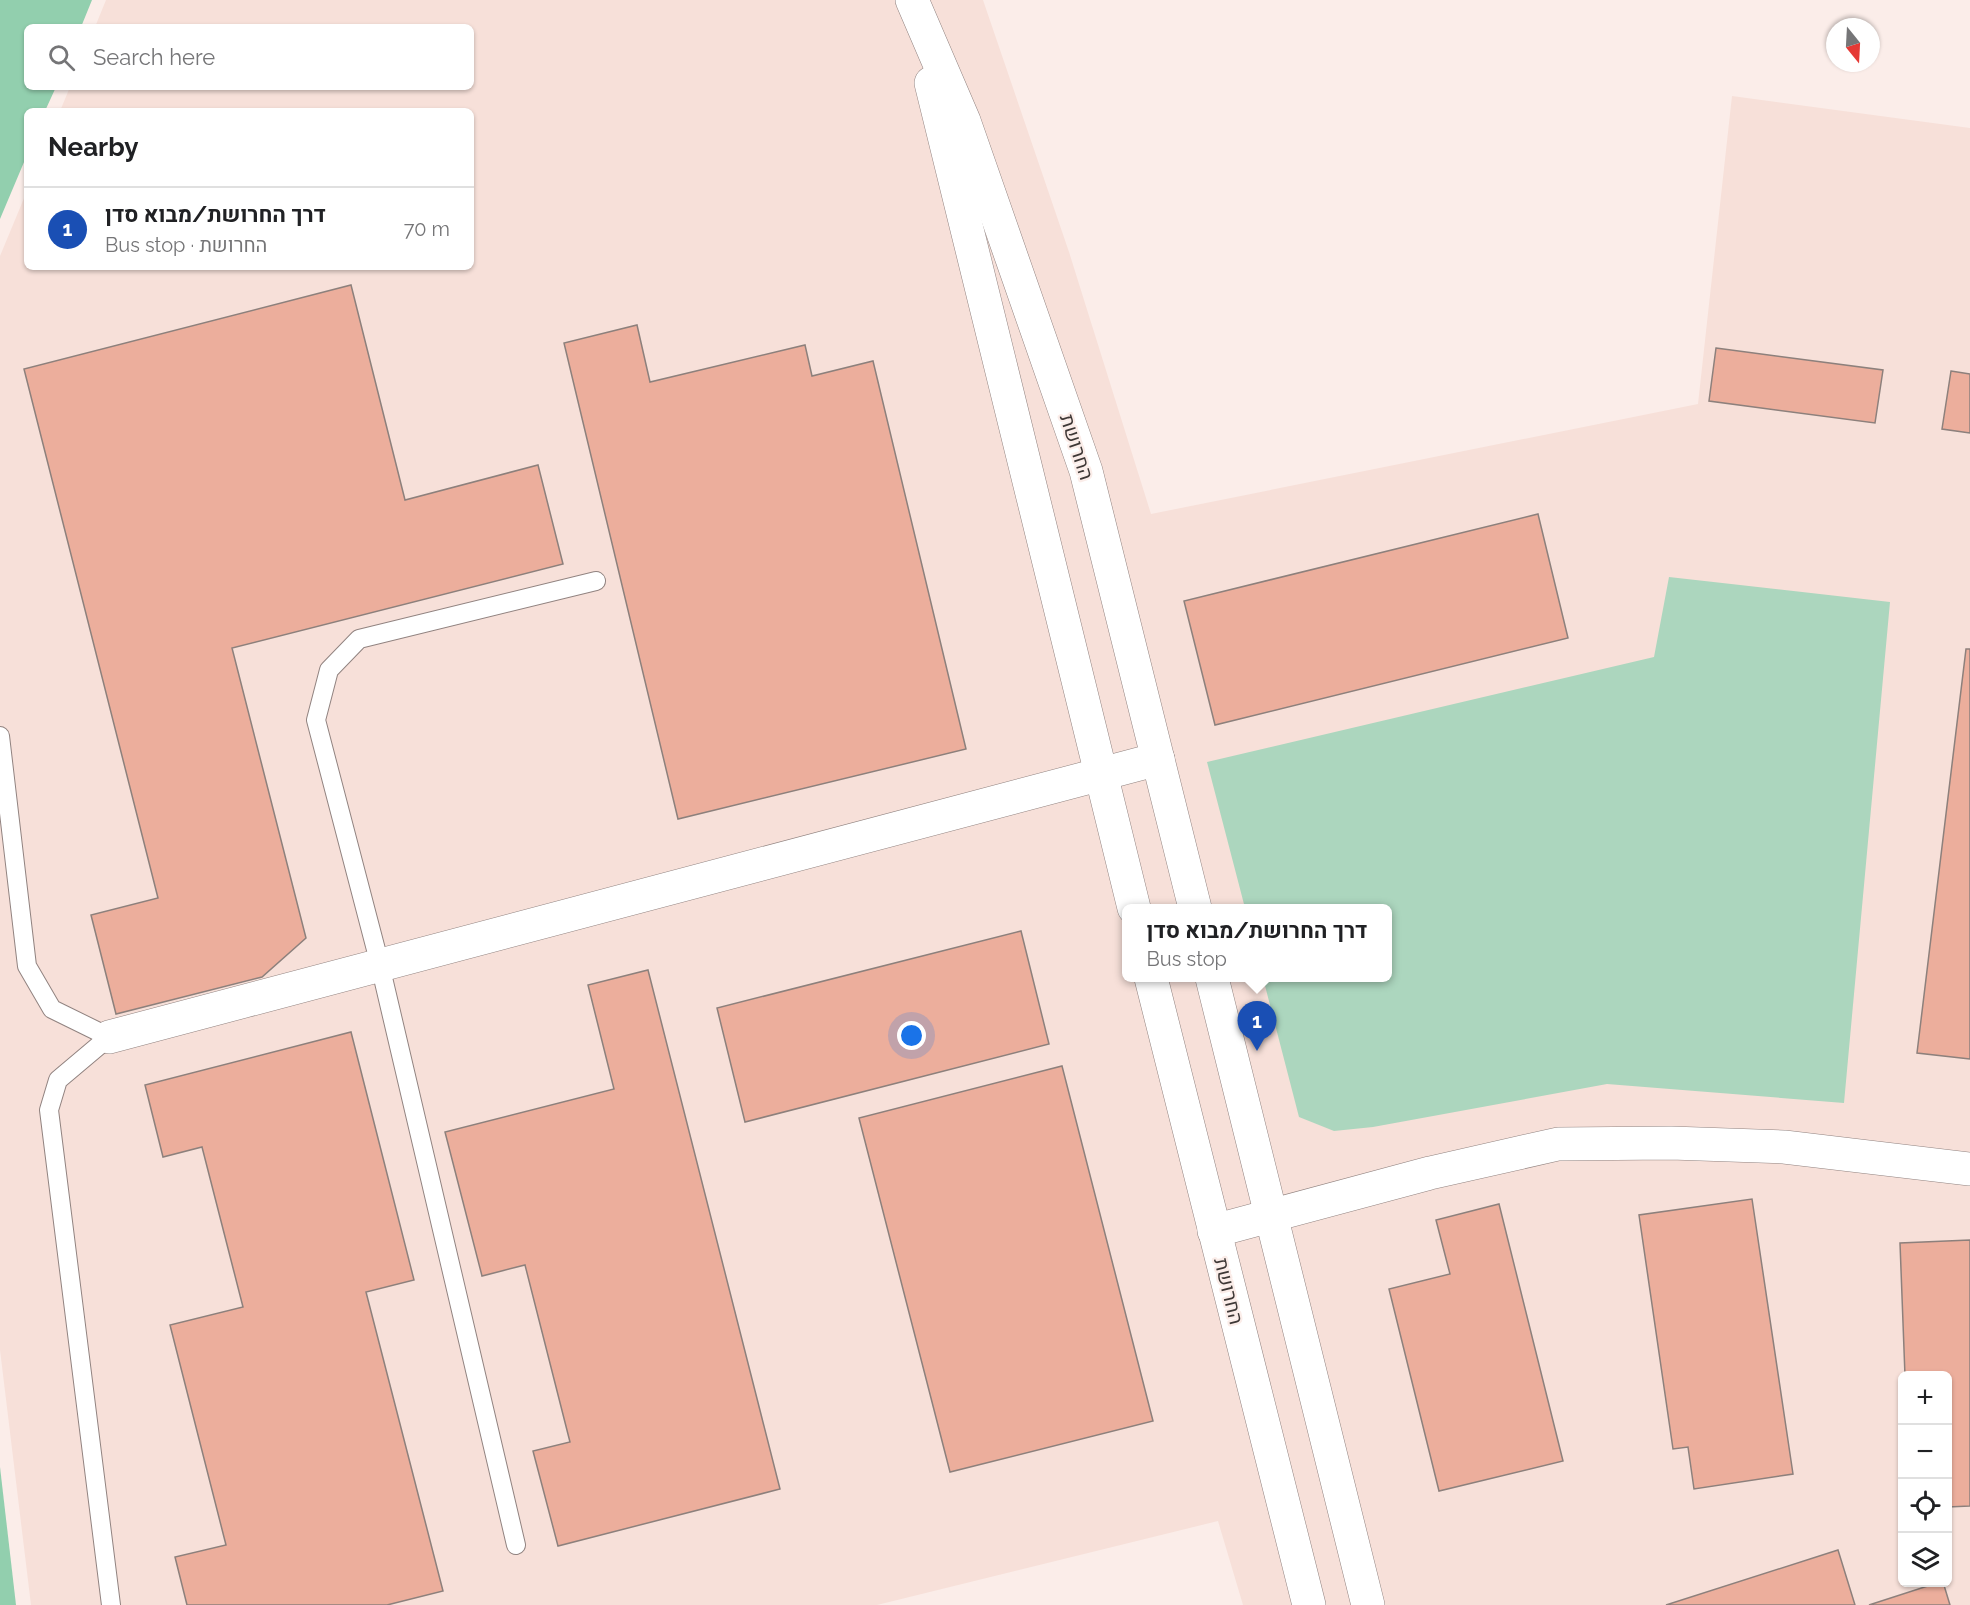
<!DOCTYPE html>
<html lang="en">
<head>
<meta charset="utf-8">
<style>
	body { margin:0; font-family:Raleway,Heebo,sans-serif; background:#f6f6f6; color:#202124 }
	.controls { position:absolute; right:18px; bottom:18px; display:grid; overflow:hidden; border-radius:9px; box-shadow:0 2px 4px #0004 }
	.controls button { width:54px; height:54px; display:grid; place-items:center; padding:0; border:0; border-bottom:2px solid #e0e0e0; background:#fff; color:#202124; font:30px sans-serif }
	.compass { position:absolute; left:1826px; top:18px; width:54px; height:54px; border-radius:50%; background:#fff; box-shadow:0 2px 4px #0004; rotate:162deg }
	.you { position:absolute; left:912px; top:1036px; width:21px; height:21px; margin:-15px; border:4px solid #fff; border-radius:50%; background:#1a73e8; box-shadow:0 0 0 9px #1a73e833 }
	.badge { display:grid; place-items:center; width:39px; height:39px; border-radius:50%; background:#2563eb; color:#fff; font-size:20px; font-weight:700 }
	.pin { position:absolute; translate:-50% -50px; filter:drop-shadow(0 2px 3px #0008) }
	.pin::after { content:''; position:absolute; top:32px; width:21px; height:18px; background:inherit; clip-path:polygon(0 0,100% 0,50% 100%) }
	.popup { position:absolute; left:1122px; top:904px; width:270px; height:78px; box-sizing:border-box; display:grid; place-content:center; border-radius:9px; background:#fff; filter:drop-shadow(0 2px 4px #0005); font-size:20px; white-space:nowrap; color:#757577 }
	.popup b { font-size:22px; color:#202124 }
	.popup::after { content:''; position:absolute; left:50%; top:100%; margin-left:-12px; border:12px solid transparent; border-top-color:#fff }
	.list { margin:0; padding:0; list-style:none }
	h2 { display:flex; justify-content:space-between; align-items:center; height:78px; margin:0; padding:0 24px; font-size:26px }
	h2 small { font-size:20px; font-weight:400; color:#757577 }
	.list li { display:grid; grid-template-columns:39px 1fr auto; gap:18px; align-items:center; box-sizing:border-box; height:84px; padding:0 24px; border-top:2px solid #e0e0e0 }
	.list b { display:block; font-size:22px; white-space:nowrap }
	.list p { margin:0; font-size:20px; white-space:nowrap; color:#757577 }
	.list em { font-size:20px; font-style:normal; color:#757577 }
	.icon { flex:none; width:33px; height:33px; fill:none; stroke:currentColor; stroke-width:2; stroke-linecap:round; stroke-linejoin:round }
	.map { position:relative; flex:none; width:1970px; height:1605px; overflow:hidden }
	.search { position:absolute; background:#fff; box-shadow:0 2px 4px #0004; left:24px; top:24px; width:450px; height:66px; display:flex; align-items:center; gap:15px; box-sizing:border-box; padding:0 21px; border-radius:9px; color:#757577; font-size:22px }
	.panel { position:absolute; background:#fff; box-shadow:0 2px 4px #0004; left:24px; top:108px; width:450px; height:162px; border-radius:9px }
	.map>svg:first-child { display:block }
	.built { fill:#f7e0d9; fill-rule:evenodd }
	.green { fill:#acd6be }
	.forest { fill:#92cfae }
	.building { fill:#ecae9c; stroke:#8d807c; stroke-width:1.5 }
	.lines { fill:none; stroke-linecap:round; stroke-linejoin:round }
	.lane-casing { stroke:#918380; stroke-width:20 }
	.street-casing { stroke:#918380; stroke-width:34 }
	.secondary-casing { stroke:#918380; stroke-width:34 }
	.lane { stroke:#fff; stroke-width:18 }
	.street { stroke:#fff; stroke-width:33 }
	.secondary { stroke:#fff; stroke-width:33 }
	.labels { text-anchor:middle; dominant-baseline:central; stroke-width:4.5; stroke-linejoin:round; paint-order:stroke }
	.street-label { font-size:20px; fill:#3e3836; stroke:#fbede9 }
</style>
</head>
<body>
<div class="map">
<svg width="1970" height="1605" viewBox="0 0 1970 1605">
	<rect width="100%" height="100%" fill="#fbede9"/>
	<path class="built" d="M106,0h877l86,252 82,262 547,-110 34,-308 238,32v1477h-727l-25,-84 -341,84h-846l-31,-255v-1094l27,-65v76h444v-156h-411l10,-24h401v-60h-376zM1126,908h262v70h-262zM1902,1376h46v206h-46z"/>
	<path class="green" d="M1669,577l221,25 -46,501 -237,-19 -234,43 -39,4 -35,-14 -36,-139h125v-70h-143l-38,-146 447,-105z"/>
	<g class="forest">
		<path d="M0,0h92l-11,27h-54v60h29l-11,24h-18v44l-27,64z"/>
		<path d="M0,1467l16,138h-16z"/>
	</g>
	<g class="building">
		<path d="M351,285l54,215 133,-35 25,99 -331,84 74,290 -44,39 -146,37 -25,-99 67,-17 -134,-529z"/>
		<path d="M637,325l13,57 155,-37 7,31 61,-15 93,388 -288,70 -114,-476z"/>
		<path d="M1716,348l167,22 -8,53 -166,-22z"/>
		<path d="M1951,371l19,3v59l-28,-4z"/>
		<path d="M1538,514l30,124 -353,87 -31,-124z"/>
		<path d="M1966,649h4v410l-53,-6z"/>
		<path d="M1021,931l28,113 -304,78 -28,-114z"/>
		<path d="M648,970l132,519 -222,57 -25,-95 37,-9 -45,-177 -43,11 -37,-144 169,-43 -26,-104z"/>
		<path d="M351,1032l63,248 -48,12 77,299 -56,14h-200l-12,-48 51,-12 -56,-220 73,-18 -41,-160 -39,10 -18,-72z"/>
		<path d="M1062,1066l91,355 -203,51 -91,-354z"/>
		<path d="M1752,1199l41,275 -99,15 -6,-42 -15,2 -34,-234z"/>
		<path d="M1499,1204l64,257 -124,30 -50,-202 61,-15 -14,-54z"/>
		<path d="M1970,1240v266l-22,1v-131h-43l-5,-133z"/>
		<path d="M1838,1550l17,55h-189z"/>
		<path d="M1943,1582l7,23h-81l71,-23z"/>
	</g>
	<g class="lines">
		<defs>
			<g id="lane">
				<path d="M0,736l27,230 25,43 57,28 -51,43 -9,30 62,495"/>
				<path d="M516,1545l-136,-580 -64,-245 13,-50 30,-31 237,-58"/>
			</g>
			<g id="street">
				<path d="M109,1037l1049,-278"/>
				<path d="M1214,1231l216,-58 128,-29 113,-1 113,4 186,22"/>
			</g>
			<g id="secondary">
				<path d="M912,0l52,121 122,350 109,437"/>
				<path d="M931,83l203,825"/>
				<path d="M1151,978l158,627"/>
				<path d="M1212,978l156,627"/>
			</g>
		</defs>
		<use href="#lane" class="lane-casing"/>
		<use href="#street" class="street-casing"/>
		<use href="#secondary" class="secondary-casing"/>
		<use href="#lane" class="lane"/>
		<use href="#street" class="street"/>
		<use href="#secondary" class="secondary"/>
	</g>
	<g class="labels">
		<g class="street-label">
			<text transform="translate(1077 447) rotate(72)">החרושת</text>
			<text transform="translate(1229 1291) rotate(76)">החרושת</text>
		</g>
	</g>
</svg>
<div class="controls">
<button>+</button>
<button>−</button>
<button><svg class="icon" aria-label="locate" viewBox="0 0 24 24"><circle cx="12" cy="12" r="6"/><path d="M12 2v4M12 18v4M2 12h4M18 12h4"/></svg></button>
<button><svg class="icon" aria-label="layers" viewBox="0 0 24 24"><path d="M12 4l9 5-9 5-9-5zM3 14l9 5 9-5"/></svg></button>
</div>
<svg class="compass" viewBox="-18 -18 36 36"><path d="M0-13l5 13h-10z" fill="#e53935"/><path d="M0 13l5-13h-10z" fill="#757577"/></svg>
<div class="you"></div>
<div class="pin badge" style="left:1257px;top:1051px;background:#1a4fb4">1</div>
<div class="popup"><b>דרך החרושת/מבוא סדן</b>Bus stop</div>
<div class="search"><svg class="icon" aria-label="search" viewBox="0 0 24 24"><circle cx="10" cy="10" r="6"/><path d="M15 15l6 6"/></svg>Search here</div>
<section class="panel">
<h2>Nearby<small></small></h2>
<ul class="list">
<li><span class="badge" style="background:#1a4fb4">1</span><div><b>דרך החרושת/מבוא סדן</b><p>Bus stop · החרושת</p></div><em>70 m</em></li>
</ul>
</section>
</div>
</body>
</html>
